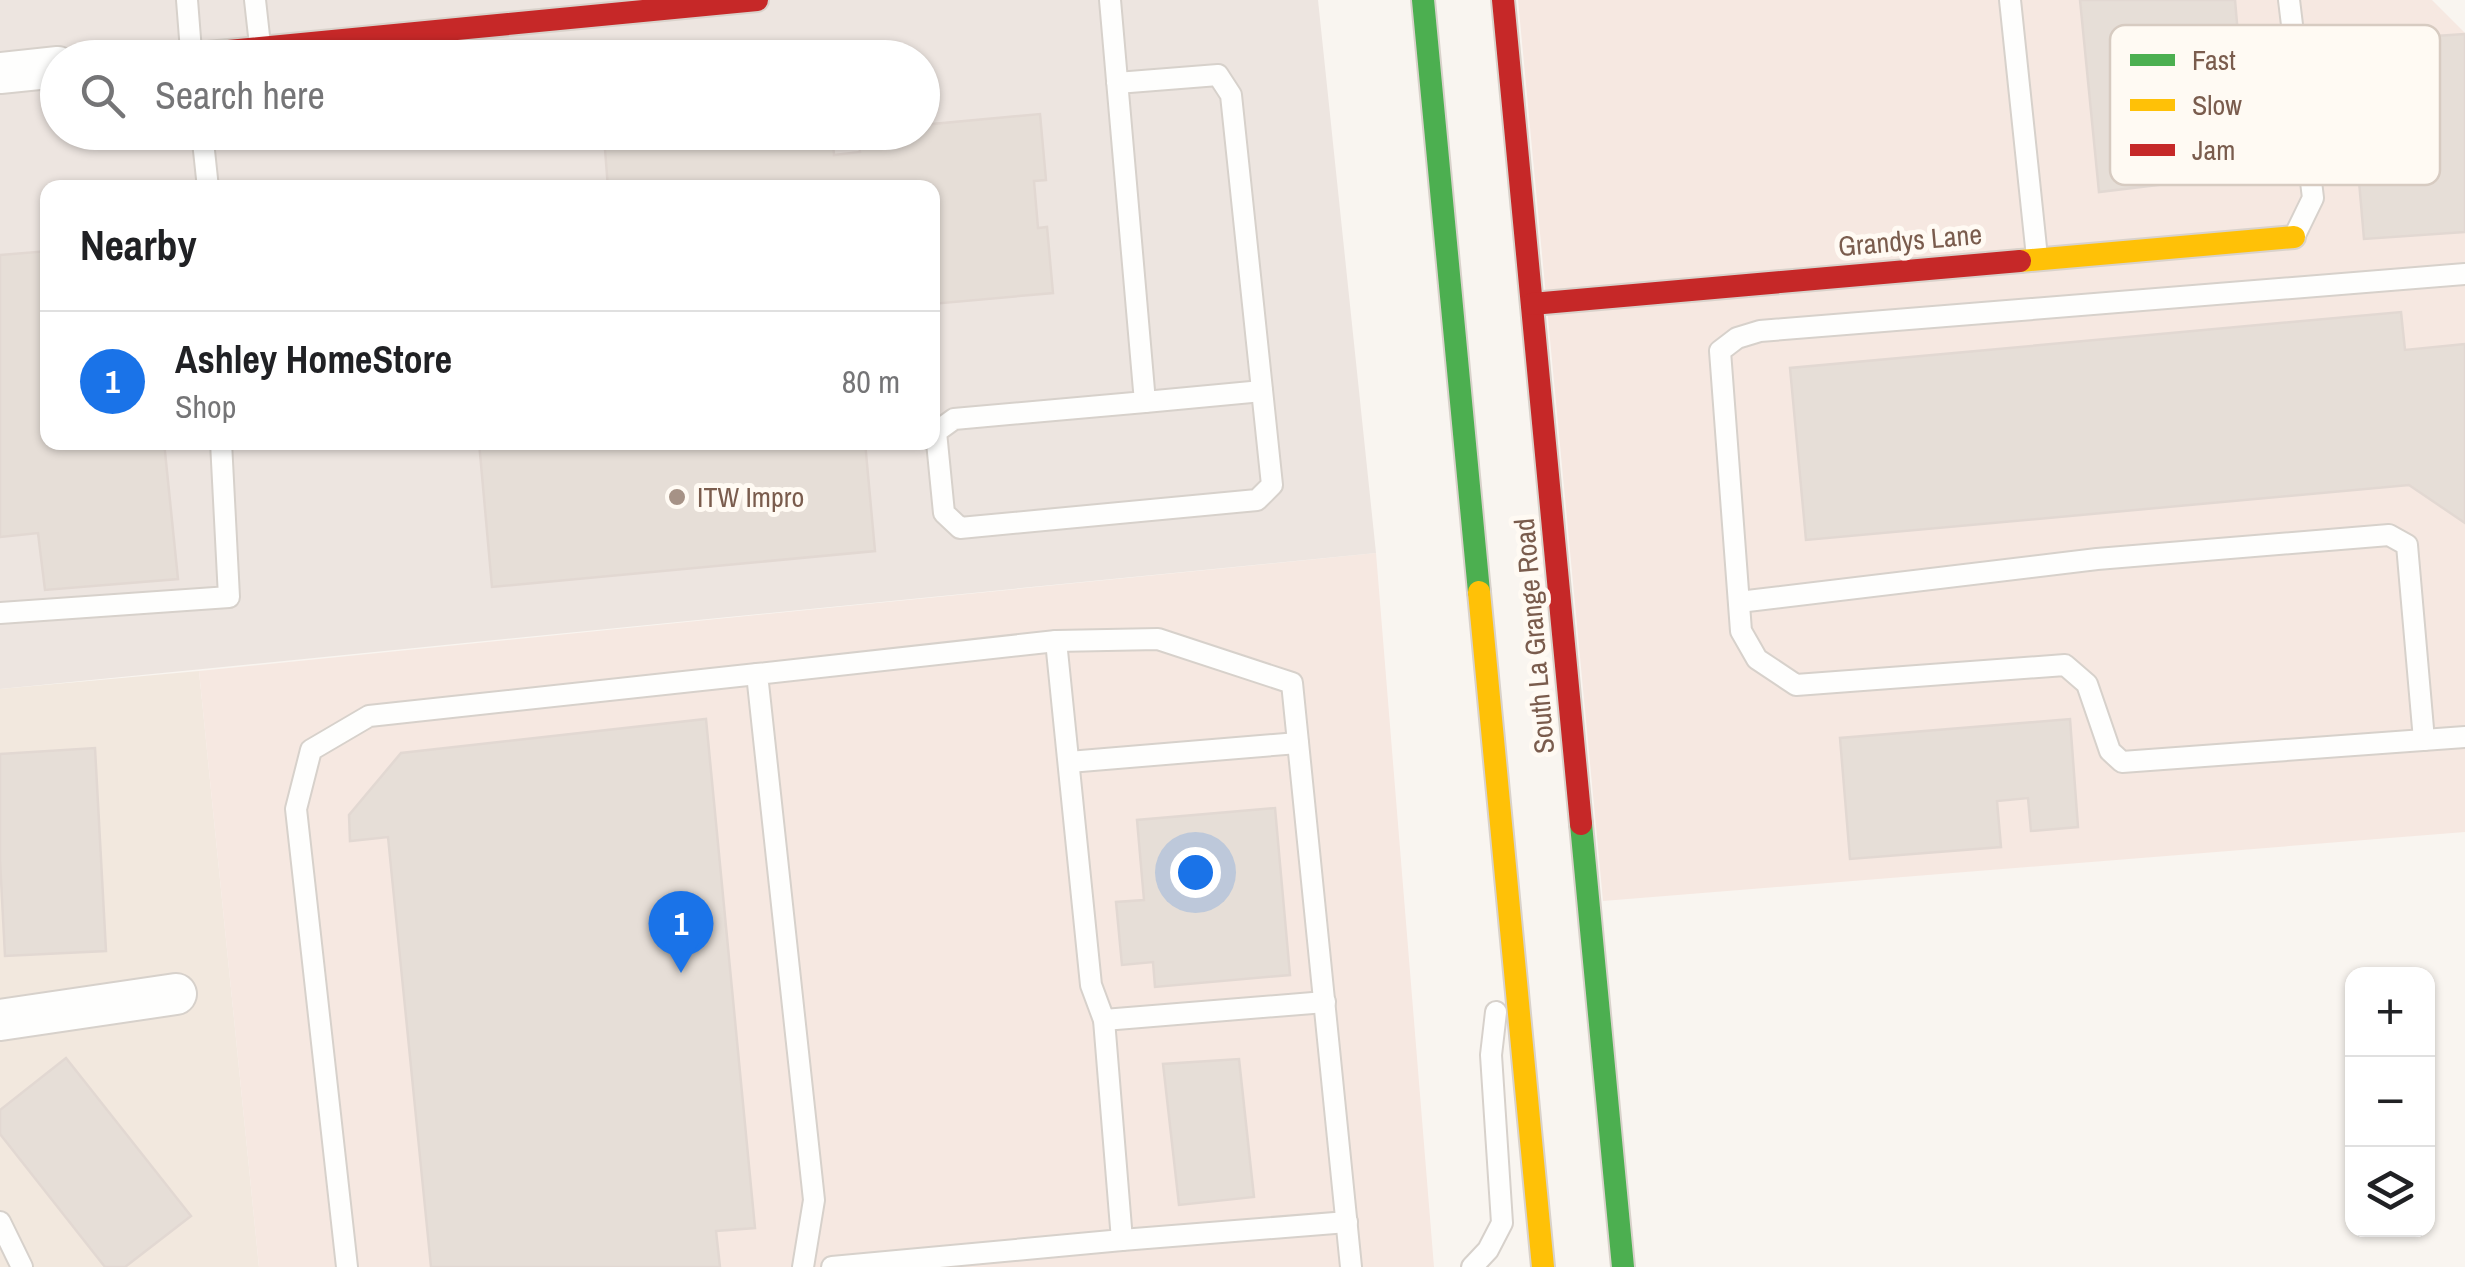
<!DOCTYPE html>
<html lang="en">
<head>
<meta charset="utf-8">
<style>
	body { margin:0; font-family:"Archivo Narrow",sans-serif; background:#f2f2f2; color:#202124 }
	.controls { position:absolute; right:30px; bottom:30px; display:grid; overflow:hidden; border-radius:20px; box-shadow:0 2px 8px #0004 }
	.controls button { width:90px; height:90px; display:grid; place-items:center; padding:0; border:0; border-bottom:2px solid #e0e0e0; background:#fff; color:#202124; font:50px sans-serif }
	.you { position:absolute; left:1195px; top:872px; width:35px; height:35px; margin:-25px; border:8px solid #fff; border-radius:50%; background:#1a73e8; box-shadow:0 0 0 15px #1a73e833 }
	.badge { display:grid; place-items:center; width:65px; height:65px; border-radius:50%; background:#1a73e8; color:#fff; font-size:32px; font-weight:700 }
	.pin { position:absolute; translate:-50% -82px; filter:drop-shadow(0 2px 5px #0008) }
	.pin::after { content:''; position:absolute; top:52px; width:35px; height:30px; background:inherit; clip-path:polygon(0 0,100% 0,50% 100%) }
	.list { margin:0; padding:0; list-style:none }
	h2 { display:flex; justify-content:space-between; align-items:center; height:130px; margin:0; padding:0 40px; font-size:42px }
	h2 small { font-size:32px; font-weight:400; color:#757577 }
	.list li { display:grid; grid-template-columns:65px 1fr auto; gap:30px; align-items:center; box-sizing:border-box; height:140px; padding:0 40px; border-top:2px solid #e0e0e0 }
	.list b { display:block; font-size:38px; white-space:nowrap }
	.list p { margin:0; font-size:32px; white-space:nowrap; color:#757577 }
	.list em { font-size:32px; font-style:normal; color:#757577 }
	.icon { flex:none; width:55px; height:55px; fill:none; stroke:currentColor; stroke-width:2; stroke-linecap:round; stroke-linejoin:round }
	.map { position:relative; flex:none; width:2465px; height:1267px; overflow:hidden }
	.search { position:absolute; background:#fff; box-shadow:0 2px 8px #0004; left:40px; top:40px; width:900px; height:110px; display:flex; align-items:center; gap:25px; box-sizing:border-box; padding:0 35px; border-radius:55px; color:#757577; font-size:38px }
	.panel { position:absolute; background:#fff; box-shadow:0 2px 8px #0004; left:40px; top:180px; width:900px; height:270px; border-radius:20px }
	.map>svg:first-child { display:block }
	.residential { fill:#f2e8de }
	.commercial { fill:#f6e8e1 }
	.industrial { fill:#ede5e0; fill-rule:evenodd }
	.building { fill:#e6ded7; stroke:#e2d8d2; stroke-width:2.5 }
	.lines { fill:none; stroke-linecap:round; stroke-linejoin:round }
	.lane-casing { stroke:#d7d1cb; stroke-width:24 }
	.street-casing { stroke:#d7d1cb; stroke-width:44 }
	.fast-casing { stroke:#d9d2cb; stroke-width:26 }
	.slow-casing { stroke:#d9d2cb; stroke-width:26 }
	.jam-casing { stroke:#d9d2cb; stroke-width:26 }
	.lane { stroke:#fefefd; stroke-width:20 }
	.street { stroke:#fefefd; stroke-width:40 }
	.fast { stroke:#4caf50; stroke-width:22 }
	.slow { stroke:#ffc107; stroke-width:22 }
	.jam { stroke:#c62828; stroke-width:22 }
	.poi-dot { fill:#a69286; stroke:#fffaf3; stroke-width:4 }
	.labels { text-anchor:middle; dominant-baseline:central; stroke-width:10; stroke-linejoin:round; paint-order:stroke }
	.street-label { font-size:28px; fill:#7a5c4d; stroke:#fffaf3 }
	.poi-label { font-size:28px; fill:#7a5c4d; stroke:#fffaf3; text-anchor:start }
	.key { fill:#fffaf3; stroke:#d7cbc1; stroke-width:2.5 }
	.key-label { font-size:28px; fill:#7a5c4d }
</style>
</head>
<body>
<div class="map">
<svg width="2465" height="1267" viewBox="0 0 2465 1267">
	<rect width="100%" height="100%" fill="#f9f5f0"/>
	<path class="residential" d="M199,671l60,596h-259v-578z"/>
	<g class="commercial">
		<path d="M1518,0h914l33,33v799l-862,69z"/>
		<path d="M1376,553l58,714h-1175l-60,-596z"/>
	</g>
	<path class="industrial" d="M0,0h1318l58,553 -1376,136zM58,58h864v74h-864zM48,188h884v254h-884z"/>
	<g class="building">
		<path d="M2080,0h155l15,174 -151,18z"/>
		<path d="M2465,34v198l-101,7 -17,-197z"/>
		<path d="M1040,114l6,66 -12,1 4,47 9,-1 6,66 -121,11v-116h-324l-3,-39 169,-17h58l2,23 26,-3 -2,-20h64v-7z"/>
		<path d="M48,251v191h116l14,137 -133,11 -7,-57 -38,4v-282z"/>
		<path d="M2401,312l4,38 60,-6v179l-56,-38 -603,55 -16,-172z"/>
		<path d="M479,442h386l10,109 -383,36z"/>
		<path d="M706,719l49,509 -39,3 4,36h-289l-43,-430 -38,4 -1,-26 52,-62z"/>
		<path d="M2070,719l8,108 -47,4 -3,-33 -31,3 4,46 -151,12 -10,-121z"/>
		<path d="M95,748l11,203 -101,5 -5,-96v-106z"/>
		<path d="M1275,808l15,167 -135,12 -2,-25 -31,3 -6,-63 28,-2 -7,-80z"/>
		<path d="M66,1058l125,158 -66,51h-20l-105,-133v-24z"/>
		<path d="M1239,1059l15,138 -75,8 -16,-141z"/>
	</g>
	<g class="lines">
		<defs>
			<g id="lane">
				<path d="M187,0l4,51"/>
				<path d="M255,0l5,45"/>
				<path d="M1110,0l35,402 -191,17 -18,13 8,81 16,15 297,-28 15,-15 -41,-390 -13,-20 -101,8"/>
				<path d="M2010,0l27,257"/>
				<path d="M2289,0l24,198 -19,39"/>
				<path d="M202,132l6,56"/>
				<path d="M2465,274l-705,57 -23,7 -17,13 21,280 16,28 39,26 269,-20 22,19 23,67 12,11 343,-25"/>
				<path d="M1145,402l117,-11"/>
				<path d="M1739,602l358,-43 292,-24 18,10 17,195"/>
				<path d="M0,613l229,-16 -8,-155"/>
				<path d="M1069,762l229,-19"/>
				<path d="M1104,1020l221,-18"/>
				<path d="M0,1222l22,45"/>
				<path d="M1122,1240l225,-18"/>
				<path d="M347,1267l-51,-458 15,-59 58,-34 388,-42"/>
				<path d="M803,1267l11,-67 -57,-526 299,-33 102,-2 134,44 59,584"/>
				<path d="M832,1267l290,-27 -18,-220 -13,-35 -35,-344"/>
				<path d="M1472,1267l16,-17 14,-27 -11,-168 5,-43"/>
			</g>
			<g id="street">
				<path d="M0,73l58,-6"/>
				<path d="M0,1020l176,-26"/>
			</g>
			<g id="fast">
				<path d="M1423,0l56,592"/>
				<path d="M1581,824l42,443"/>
			</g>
			<g id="slow">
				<path d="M2020,261l274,-24"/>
				<path d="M1479,592l64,675"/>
			</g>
			<g id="jam">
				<path d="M1503,0l78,824"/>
				<path d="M156,58l601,-58"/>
				<path d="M1532,304l488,-43"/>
			</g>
		</defs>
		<use href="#lane" class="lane-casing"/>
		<use href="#street" class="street-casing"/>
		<use href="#fast" class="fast-casing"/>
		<use href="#slow" class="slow-casing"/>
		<use href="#jam" class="jam-casing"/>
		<use href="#lane" class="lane"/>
		<use href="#street" class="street"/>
		<use href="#fast" class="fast"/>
		<use href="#slow" class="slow"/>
		<use href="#jam" class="jam"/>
	</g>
	<circle class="poi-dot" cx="677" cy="497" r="10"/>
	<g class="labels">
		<g class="street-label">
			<text transform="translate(1910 240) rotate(-5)">Grandys Lane</text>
			<text transform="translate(1534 636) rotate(-95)">South La Grange Road</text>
		</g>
		<g class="poi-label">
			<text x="697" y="497">ITW Impro</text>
		</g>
	</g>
	<rect x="2110" y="25" width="330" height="160" rx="15" class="key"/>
	<rect x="2130" y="54" width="45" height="12" fill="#4caf50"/>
	<rect x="2130" y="99" width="45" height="12" fill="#ffc107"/>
	<rect x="2130" y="144" width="45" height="12" fill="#c62828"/>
	<g class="key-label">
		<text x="2192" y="70">Fast</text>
		<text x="2192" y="115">Slow</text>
		<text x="2192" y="160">Jam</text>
	</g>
</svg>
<div class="controls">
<button>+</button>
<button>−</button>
<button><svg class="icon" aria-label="layers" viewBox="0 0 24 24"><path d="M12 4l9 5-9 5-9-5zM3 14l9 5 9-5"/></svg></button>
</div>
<div class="you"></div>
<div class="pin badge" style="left:681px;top:973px">1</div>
<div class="search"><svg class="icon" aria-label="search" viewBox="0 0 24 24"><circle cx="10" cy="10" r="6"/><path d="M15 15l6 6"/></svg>Search here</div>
<section class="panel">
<h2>Nearby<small></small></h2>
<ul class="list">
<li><span class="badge">1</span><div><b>Ashley HomeStore</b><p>Shop</p></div><em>80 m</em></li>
</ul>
</section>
</div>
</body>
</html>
